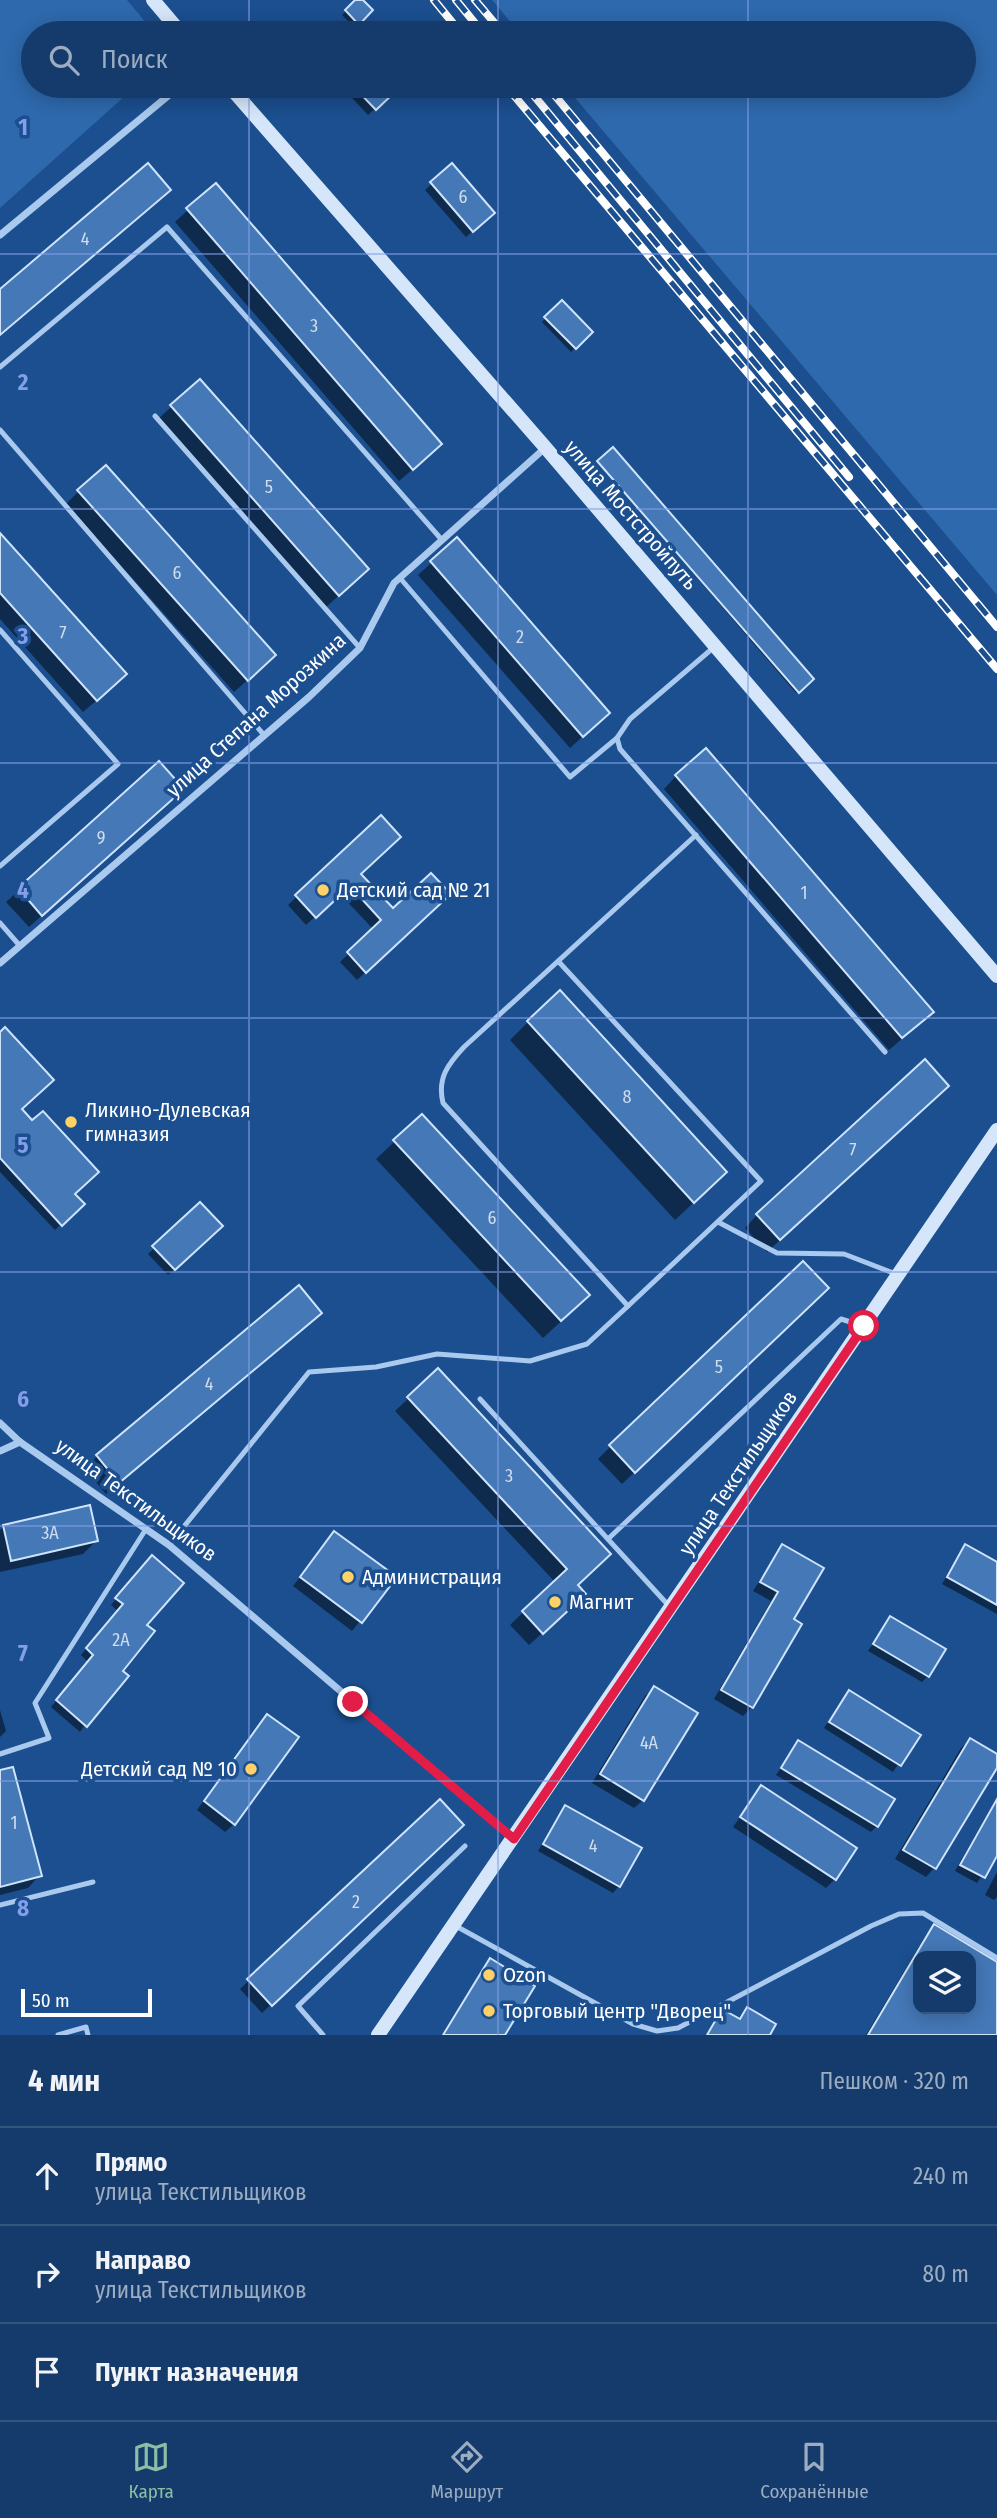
<!DOCTYPE html>
<html lang="ru">
<head>
<meta charset="utf-8">
<style>
	body { margin:0; font-family:"Fira Sans Condensed",sans-serif; background:#1d4271; color:#f1f3f6 }
	.controls { position:absolute; right:21px; bottom:21px; display:grid; overflow:hidden; border-radius:14px; box-shadow:0 4px 18px #0003 }
	.controls button { width:63px; height:63px; display:grid; place-items:center; padding:0; border:0; border-bottom:2px solid #33557e; background:#143b6b; color:#f1f3f6; font:35px sans-serif }
	.scale { position:absolute; left:21px; bottom:18px; width:131px; box-sizing:border-box; padding-left:7px; border:4px solid #fff; border-top:0; font-size:19px; line-height:24px; white-space:nowrap; color:#fff; -webkit-text-stroke:5px #1b4f8f; paint-order:stroke }
	.stop { position:absolute; width:21px; height:21px; margin:-16px; border:5px solid #e11d48; border-radius:50%; background:#fff }
	.stop.end { background:#e11d48; border-color:#fff; box-shadow:0 2px 7px #0008 }
	.list { margin:0; padding:0; list-style:none }
	h2 { display:flex; justify-content:space-between; align-items:center; height:91px; margin:0; padding:0 28px; font-size:30px }
	h2 small { font-size:23px; font-weight:400; color:#9dadc1 }
	.list li { display:grid; grid-template-columns:46px 1fr auto; gap:21px; align-items:center; box-sizing:border-box; height:98px; padding:0 28px; border-top:2px solid #33557e }
	.list b { display:block; font-size:26px; white-space:nowrap }
	.list p { margin:0; font-size:23px; white-space:nowrap; color:#9dadc1 }
	.list em { font-size:23px; font-style:normal; color:#9dadc1 }
	.icon { flex:none; width:38px; height:38px; fill:none; stroke:currentColor; stroke-width:2; stroke-linecap:round; stroke-linejoin:round }
	.map { position:relative; flex:none; width:997px; height:2035px; overflow:hidden }
	.search { position:absolute; background:#143b6b; box-shadow:0 4px 18px #0003; left:21px; right:21px; top:21px; height:77px; display:flex; align-items:center; gap:18px; box-sizing:border-box; padding:0 24px; border-radius:38px; color:#9dadc1; font-size:26px }
	.sheet { height:385px; background:#143b6b }
	nav { display:flex; justify-content:space-around; align-items:center; box-sizing:border-box; height:98px; border-top:2px solid #33557e; background:#143b6b; font-size:19px; color:#9dadc1 }
	nav a { display:grid; justify-items:center; gap:4px }
	nav .on { color:#8abfa5 }
	.map>svg:first-child { display:block }
	.green { fill:#2e69ad }
	.shadow { fill:#0007; fill-rule:evenodd }
	.building { fill:#4478b7; stroke:#cfe3fa; stroke-width:2; fill-rule:evenodd }
	.lines { fill:none; stroke-linecap:round; stroke-linejoin:round }
	.lane { stroke:#a9c9ee; stroke-width:5 }
	.street { stroke:#a9c9ee; stroke-width:7 }
	.secondary { stroke:#d6e6fa; stroke-width:14 }
	.rail-casing { stroke:#fff; stroke-width:8 }
	.rail { stroke:#1b4f8f; stroke-width:5; stroke-dasharray:16; stroke-linecap:butt }
	.route { stroke:#e11d48; stroke-width:9 }
	.grid { fill:none; stroke:#839eea; stroke-width:2; stroke-opacity:0.55 }
	.poi-dot { fill:#ffd166; stroke:#1b4f8f; stroke-width:2.5 }
	.labels { text-anchor:middle; dominant-baseline:central; stroke-width:7; stroke-linejoin:round; paint-order:stroke }
	.number-label { font-size:18px; fill:#d0dded }
	.street-label { font-size:21px; fill:#fff; stroke:#1b4f8f }
	.poi-label { font-size:21px; fill:#fff; stroke:#1b4f8f; text-anchor:start }
	.grid-label { font-size:23px; text-anchor:middle; font-weight:bold; fill:#839eea; stroke:#1b4f8f; stroke-width:7; stroke-linejoin:round; paint-order:stroke }
</style>
</head>
<body>
<div class="map">
<svg width="997" height="2035" viewBox="0 0 997 2035">
	<rect width="100%" height="100%" fill="#1b4f8f"/>
	<g class="green">
		<path d="M0,0h127l16,19 7,14h-117v53h103l-136,122z"/>
		<path d="M492,0h505v595l-432,-509h399v-53h-444z"/>
	</g>
	<g class="shadow">
		<path d="M358,0l13,10 -17,17 -12,-12z"/>
		<path d="M341,86h48l5,5 -26,24z"/>
		<path d="M452,165l35,54 -21,18 -41,-47z"/>
		<path d="M169,190l-18,18 -151,128v-45z"/>
		<path d="M188,210l239,247 -28,24 -224,-259z"/>
		<path d="M562,302l29,30 -20,20 -29,-30z"/>
		<path d="M200,381l154,201 -29,26 -167,-189z"/>
		<path d="M598,462l214,217 -16,14z"/>
		<path d="M78,492l183,176 -27,24 -168,-188z"/>
		<path d="M0,535l112,152 -29,25 -83,-93z"/>
		<path d="M457,540l138,185 -25,23 -152,-173z"/>
		<path d="M159,764l10,38 -140,125 -23,-25z"/>
		<path d="M676,776l243,248 -30,26 -225,-261z"/>
		<path d="M381,817l-22,57 34,37 47,-9 -83,78 -17,-18 34,-32 -34,-36 -34,31 -18,-20z"/>
		<path d="M528,1022l179,168 -32,30 -165,-180z"/>
		<path d="M0,1034l20,75 63,95 -28,26 -55,-58z"/>
		<path d="M934,1098l-167,154 -22,-24 12,-13z"/>
		<path d="M422,1116l148,197 -27,25 -167,-179z"/>
		<path d="M200,1204l20,22 -52,49 -20,-21z"/>
		<path d="M814,1301l-192,183 -24,-25 13,-13z"/>
		<path d="M307,1325l-201,169 -21,-25 12,-13z"/>
		<path d="M438,1371l170,183 -32,32 -5,21 -42,38 -19,-20 45,-43 -160,-171z"/>
		<path d="M4,1527l92,14 -13,13 -83,18v-42z"/>
		<path d="M335,1533l59,45 -42,53 -59,-45z"/>
		<path d="M782,1546l10,74 -40,87 -9,9 -29,-17 57,-98 -18,-10z"/>
		<path d="M965,1546l32,18v50l-55,-30z"/>
		<path d="M146,1563l-1,62 -24,46 -41,61 -29,-25 37,-45 -7,-7 37,-44 -7,-6z"/>
		<path d="M890,1618l38,58 -6,6 -54,-31z"/>
		<path d="M654,1688l-11,112 -9,8 -42,-25 53,-87z"/>
		<path d="M849,1692l69,43 -25,37 -69,-44z"/>
		<path d="M0,1710l6,21 -6,6z"/>
		<path d="M259,1725l-25,99 -9,8 -28,-22z"/>
		<path d="M970,1740l27,16v9l-63,103 -8,9 -31,-18 66,-111z"/>
		<path d="M798,1743l79,83 -6,6 -95,-57z"/>
		<path d="M0,1772l40,103 -12,13 -28,7z"/>
		<path d="M761,1788l74,91 -9,9 -93,-61z"/>
		<path d="M997,1797v56l-20,30 -22,-12z"/>
		<path d="M439,1801l15,33 -192,179 -22,-24z"/>
		<path d="M565,1807l54,79 -6,7 -75,-42z"/>
		<path d="M997,1872v25l-3,3 -9,-5z"/>
		<path d="M935,1926l62,38v71h-131l60,-100zM918,1956h53v53h-53z"/>
		<path d="M490,1961l13,74h-61l42,-68z"/>
		<path d="M748,2009l20,26h-62l16,-24 16,9z"/>
	</g>
	<g class="building">
		<path d="M355,0h8l10,10 -14,15 -14,-15z"/>
		<path d="M353,86h38l5,5 -20,19z"/>
		<path d="M148,163l23,27 -171,145v-46z"/>
		<path d="M452,163l43,50 -22,19 -43,-50z"/>
		<path d="M216,183l226,261 -29,26 -227,-262z"/>
		<path d="M562,300l31,32 -17,17 -32,-32z"/>
		<path d="M200,379l169,190 -30,27 -169,-191z"/>
		<path d="M613,447l201,232 -15,14 -202,-232z"/>
		<path d="M106,465l170,190 -28,26 -171,-191z"/>
		<path d="M0,533l127,141 -30,27 -97,-108z"/>
		<path d="M457,537l153,176 -27,24 -153,-176z"/>
		<path d="M706,748l228,264 -32,26 -227,-263z"/>
		<path d="M159,761l25,28 -142,127 -24,-28z"/>
		<path d="M381,815l20,22 -40,37 32,34 38,-35 20,21 -85,79 -19,-21 34,-32 -31,-34 -34,32 -21,-23z"/>
		<path d="M560,990l167,182 -33,31 -167,-182z"/>
		<path d="M5,1027l49,53 -32,29 10,11 11,-9 56,61 -24,22 10,10 -23,22 -62,-68v-126z"/>
		<path d="M925,1059l24,27 -169,154 -24,-26z"/>
		<path d="M422,1114l168,181 -29,26 -168,-181z"/>
		<path d="M200,1202l23,24 -48,44 -23,-24z"/>
		<path d="M803,1261l26,27 -194,185 -26,-28z"/>
		<path d="M299,1285l23,28 -203,170 -23,-28z"/>
		<path d="M438,1368l173,186 -33,31 8,9 -43,40 -21,-23 45,-42 -160,-172z"/>
		<path d="M90,1505l8,36 -87,20 -8,-36z"/>
		<path d="M334,1531l63,46 -35,46 -62,-46z"/>
		<path d="M782,1544l42,24 -30,51 8,5 -49,84 -32,-18 57,-98 -18,-10z"/>
		<path d="M965,1544l32,18v43l-50,-28z"/>
		<path d="M152,1555l32,28 -37,42 8,6 -32,40 6,5 -42,51 -31,-27 37,-45 -7,-7 37,-44 -8,-6z"/>
		<path d="M890,1616l56,33 -17,28 -56,-33z"/>
		<path d="M654,1686l44,27 -54,88 -44,-27z"/>
		<path d="M849,1690l72,45 -20,31 -72,-44z"/>
		<path d="M267,1714l32,23 -64,88 -31,-24z"/>
		<path d="M970,1738l27,16v14l-61,101 -33,-19z"/>
		<path d="M798,1740l97,59 -17,28 -97,-59z"/>
		<path d="M13,1767l29,109 -42,11v-117z"/>
		<path d="M761,1785l96,63 -21,32 -96,-63z"/>
		<path d="M440,1799l24,26 -192,181 -25,-27z"/>
		<path d="M997,1799v57l-12,22 -25,-13z"/>
		<path d="M565,1805l77,43 -22,39 -77,-43z"/>
		<path d="M934,1924l63,38v73h-129zM918,1956h53v53h-53z"/>
		<path d="M490,1958l45,28 -30,49h-62z"/>
		<path d="M747,2007l29,17 -6,11h-63l15,-26 18,10z"/>
	</g>
	<g class="lines">
		<g class="lane">
			<path d="M0,367l167,-140 275,313"/>
			<path d="M155,416l205,232"/>
			<path d="M0,430l264,305"/>
			<path d="M400,578l170,199 47,-39"/>
			<path d="M0,630l118,134 -118,102"/>
			<path d="M713,648l-83,71 -13,19 3,11 265,303"/>
			<path d="M0,923l20,23"/>
			<path d="M558,961l203,220 -133,125 -185,-203c-6,-25 5,-39 21,-56l232,-212"/>
			<path d="M718,1222l59,31 67,1 52,20"/>
			<path d="M480,1399l189,207"/>
			<path d="M608,1539l233,-220 22,7"/>
			<path d="M169,1545l140,-173 67,-5 61,-13 93,7 57,-17 41,-38"/>
			<path d="M0,1754l49,-16 -14,-35 111,-174"/>
			<path d="M0,1905l93,-23"/>
			<path d="M454,1925l179,99 24,7 21,-3 193,-102 28,-12 24,-1 74,45"/>
			<path d="M58,2035l28,-8 2,8"/>
			<path d="M323,2035l-25,-29 167,-160"/>
		</g>
		<g class="street">
			<path d="M0,235l180,-149"/>
			<path d="M0,963l309,-266 51,-49 34,-65 151,-135"/>
			<path d="M0,1423l20,19 149,103 344,293"/>
			<path d="M0,1451l20,-9"/>
		</g>
		<g class="secondary">
			<path d="M153,0l28,33"/>
			<path d="M229,86l316,361 452,529"/>
			<path d="M378,2035l619,-905"/>
		</g>
		<defs>
			<g id="rail">
				<path d="M434,0l27,33"/>
				<path d="M456,0l27,33"/>
				<path d="M475,0l28,33"/>
				<path d="M506,86l491,583"/>
				<path d="M526,86l323,391"/>
				<path d="M547,86l450,541"/>
			</g>
		</defs>
		<use href="#rail" class="rail-casing"/>
		<use href="#rail" class="rail"/>
	</g>
	<g class="lines">
		<path class="route" d="M353,1702l161,137 350,-513"/>
	</g>
	<path class="grid" d="M249,0v33M498,0v33M748,0v33M249,86v1949M498,86v1949M748,86v1949M0,254h997M0,509h997M0,763h997M0,1018h997M0,1272h997M0,1526h997M0,1781h997"/>
	<g class="poi-dot">
		<circle cx="323" cy="890" r="7"/>
		<circle cx="71" cy="1122" r="7"/>
		<circle cx="348" cy="1577" r="7"/>
		<circle cx="555" cy="1602" r="7"/>
		<circle cx="251" cy="1769" r="7"/>
		<circle cx="489" cy="1975" r="7"/>
		<circle cx="489" cy="2011" r="7"/>
	</g>
	<g class="labels">
		<g class="number-label">
			<text x="463" y="197">6</text>
			<text x="85" y="239">4</text>
			<text x="314" y="326">3</text>
			<text x="269" y="487">5</text>
			<text x="177" y="573">6</text>
			<text x="63" y="633">7</text>
			<text x="520" y="637">2</text>
			<text x="101" y="838">9</text>
			<text x="804" y="893">1</text>
			<text x="627" y="1097">8</text>
			<text x="853" y="1150">7</text>
			<text x="492" y="1218">6</text>
			<text x="719" y="1367">5</text>
			<text x="209" y="1384">4</text>
			<text x="509" y="1476">3</text>
			<text x="50" y="1533">3А</text>
			<text x="121" y="1640">2А</text>
			<text x="649" y="1743">4А</text>
			<text x="14" y="1823">1</text>
			<text x="593" y="1846">4</text>
			<text x="356" y="1902">2</text>
		</g>
		<g class="street-label">
			<text transform="translate(631 515) rotate(49)">улица Мостстройпуть</text>
			<text transform="translate(256 715) rotate(-42)">улица Степана Морозкина</text>
			<text transform="translate(738 1473) rotate(-56)">улица Текстильщиков</text>
			<text transform="translate(136 1500) rotate(36)">улица Текстильщиков</text>
		</g>
		<g class="poi-label">
			<text x="337" y="890">Детский сад № 21</text>
			<text x="85" y="1110">Ликино-Дулевская<tspan x="85" dy="24">гимназия</tspan></text>
			<text x="362" y="1577">Администрация</text>
			<text x="569" y="1602">Магнит</text>
			<text x="237" y="1769" text-anchor="end">Детский сад № 10</text>
			<text x="503" y="1975">Ozon</text>
			<text x="503" y="2011">Торговый центр "Дворец"</text>
		</g>
	</g>
	<g class="grid-label">
		<text x="23" y="135">1</text>
		<text x="23" y="390">2</text>
		<text x="23" y="644">3</text>
		<text x="23" y="898">4</text>
		<text x="23" y="1153">5</text>
		<text x="23" y="1407">6</text>
		<text x="23" y="1661">7</text>
		<text x="23" y="1916">8</text>
	</g>
</svg>
<div class="controls">
<button><svg class="icon" aria-label="layers" viewBox="0 0 24 24"><path d="M12 4l9 5-9 5-9-5zM3 14l9 5 9-5"/></svg></button>
</div>
<div class="scale">50 m</div>
<div class="stop" style="left:864px;top:1326px"></div>
<div class="stop end" style="left:353px;top:1702px"></div>
<div class="search"><svg class="icon" aria-label="search" viewBox="0 0 24 24"><circle cx="10" cy="10" r="6"/><path d="M15 15l6 6"/></svg>Поиск</div>
</div>
<section class="sheet">
<h2>4 мин<small>Пешком · 320 m</small></h2>
<ul class="list">
<li><svg class="icon" aria-label="ahead" viewBox="0 0 24 24"><path d="M12 20V5M6 11l6-6 6 6"/></svg><div><b>Прямо</b><p>улица Текстильщиков</p></div><em>240 m</em></li>
<li><svg class="icon" aria-label="right" viewBox="0 0 24 24"><path d="M7 20v-9h11M14 6l5 5-5 5"/></svg><div><b>Направо</b><p>улица Текстильщиков</p></div><em>80 m</em></li>
<li><svg class="icon" aria-label="arrive" viewBox="0 0 24 24"><path d="M6 21V4h12l-3 4 3 4H6"/></svg><div><b>Пункт назначения</b></div></li>
</ul>
</section>
<nav>
<a class="on"><svg class="icon" aria-label="map" viewBox="0 0 24 24"><path d="M3 6l6-2 6 2 6-2v14l-6 2-6-2-6 2zM9 4v14M15 6v14"/></svg>Карта</a>
<a><svg class="icon" aria-label="directions" viewBox="0 0 24 24"><path d="M12 3l9 9-9 9-9-9zM9 14v-3h6M13 9l2 2-2 2"/></svg>Маршрут</a>
<a><svg class="icon" aria-label="saved" viewBox="0 0 24 24"><path d="M7 4h10v16l-5-4-5 4z"/></svg>Сохранённые</a>
</nav>
</body>
</html>
